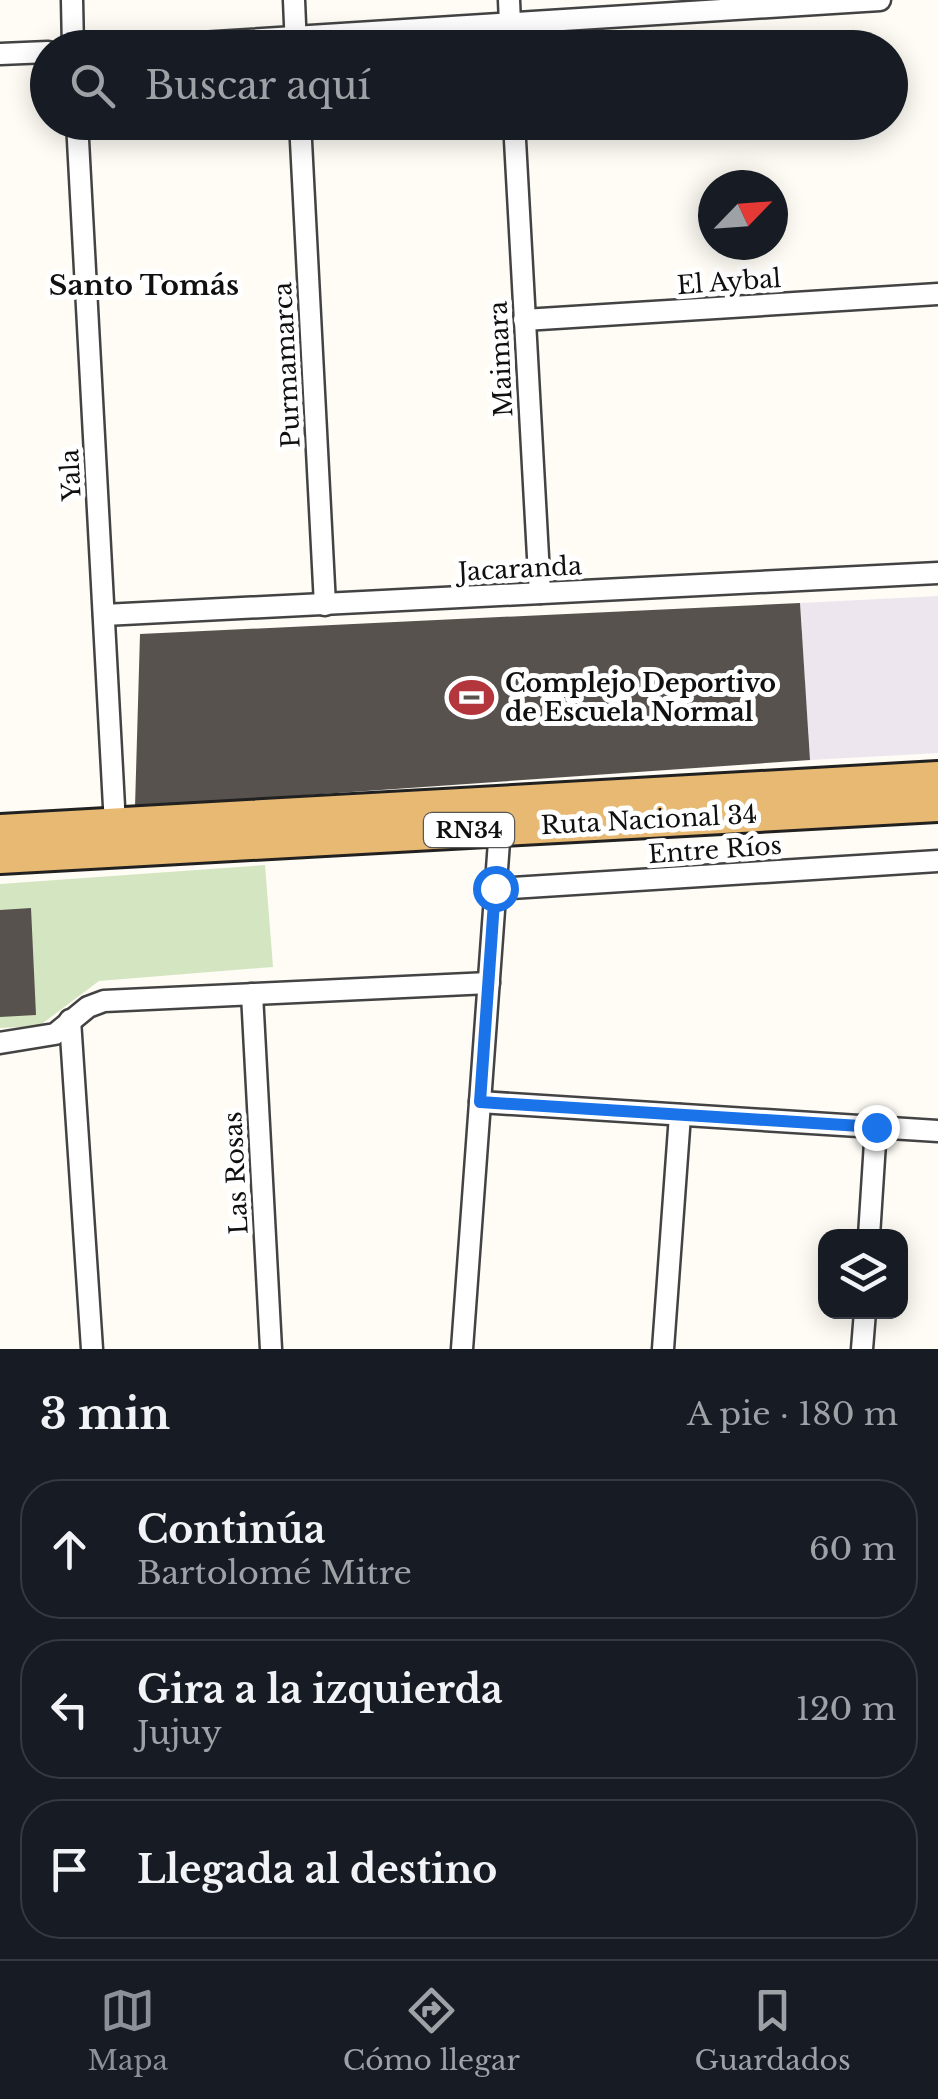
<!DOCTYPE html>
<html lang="es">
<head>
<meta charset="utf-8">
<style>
	body { margin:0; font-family:"Libre Baskerville",serif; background:#20242c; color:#f1f3f6 }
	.controls { position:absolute; right:30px; bottom:30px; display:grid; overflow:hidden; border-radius:20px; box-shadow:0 5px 25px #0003 }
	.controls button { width:90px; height:90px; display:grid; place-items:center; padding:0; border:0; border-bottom:2px solid #363941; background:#171b24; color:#f1f3f6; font:50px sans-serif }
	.compass { position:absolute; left:698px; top:170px; width:90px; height:90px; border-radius:50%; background:#171b24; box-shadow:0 5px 25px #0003; rotate:65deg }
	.stop { position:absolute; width:30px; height:30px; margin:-22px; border:8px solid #1a73e8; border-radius:50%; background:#fff }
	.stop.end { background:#1a73e8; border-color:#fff; box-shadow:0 2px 10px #0008 }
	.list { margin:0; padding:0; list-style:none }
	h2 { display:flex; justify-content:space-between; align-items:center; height:130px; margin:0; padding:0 40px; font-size:42px }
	h2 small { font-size:32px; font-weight:400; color:#9ea1a6 }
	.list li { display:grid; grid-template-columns:65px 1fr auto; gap:30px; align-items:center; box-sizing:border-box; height:140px; margin:0 20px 20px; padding:0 20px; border:2px solid #363941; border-radius:40px }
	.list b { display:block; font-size:38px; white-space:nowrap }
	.list p { margin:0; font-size:32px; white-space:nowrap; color:#9ea1a6 }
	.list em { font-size:32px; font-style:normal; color:#9ea1a6 }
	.icon { flex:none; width:55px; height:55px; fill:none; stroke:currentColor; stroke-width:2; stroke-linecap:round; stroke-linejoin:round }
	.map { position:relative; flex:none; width:938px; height:1349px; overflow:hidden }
	.search { position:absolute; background:#171b24; box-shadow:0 5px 25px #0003; left:30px; right:30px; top:30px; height:110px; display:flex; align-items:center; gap:25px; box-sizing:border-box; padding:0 35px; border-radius:55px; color:#9ea1a6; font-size:38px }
	.sheet { height:610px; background:#171b24 }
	nav { display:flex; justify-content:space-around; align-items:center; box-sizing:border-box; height:140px; border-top:2px solid #363941; background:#171b24; font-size:28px; color:#9ea1a6 }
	nav a { display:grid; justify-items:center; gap:5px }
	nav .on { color:#8c9099 }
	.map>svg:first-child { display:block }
	.industrial { fill:#ede6ee }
	.green { fill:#d4e6c1 }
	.building { fill:#58524e }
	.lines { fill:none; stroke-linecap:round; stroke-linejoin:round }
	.minor-casing { stroke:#434343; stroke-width:25 }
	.trunk-casing { stroke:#212121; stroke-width:38 }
	.minor { stroke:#fff; stroke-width:20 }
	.trunk { stroke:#e8b972; stroke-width:32 }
	.route { stroke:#1a73e8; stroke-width:12 }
	.labels { text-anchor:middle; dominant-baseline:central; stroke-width:10; stroke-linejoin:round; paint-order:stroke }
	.shield { fill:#fff; stroke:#585858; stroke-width:2.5 }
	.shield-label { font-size:22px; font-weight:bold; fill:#101010 }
	.street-label { font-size:25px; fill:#101010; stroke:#fff }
	.poi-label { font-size:25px; font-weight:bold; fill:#101010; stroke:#fff; text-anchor:start }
	.neighbourhood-label { font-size:28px; font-weight:bold; fill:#101010; stroke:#fff }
</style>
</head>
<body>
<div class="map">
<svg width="938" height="1349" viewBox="0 0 938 1349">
	<rect width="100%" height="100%" fill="#fefcf5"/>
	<path class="industrial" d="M938,596v157l-128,7 -10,-157z"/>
	<path class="green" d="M265,865l8,102 -174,14 -60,45 -39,2v-144z"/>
	<g class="building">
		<path d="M800,603l10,157 -675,47 5,-173z"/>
		<path d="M31,908l5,107 -36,2v-107z"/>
	</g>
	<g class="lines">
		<defs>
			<g id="minor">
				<path d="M72,0l1,48"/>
				<path d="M294,0l2,48"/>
				<path d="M509,0l2,48"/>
				<path d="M120,48l760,-48"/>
				<path d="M0,54l48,-2"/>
				<path d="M77,122l38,703"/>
				<path d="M300,122l25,483"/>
				<path d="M514,122l26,471"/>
				<path d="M524,320l414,-26"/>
				<path d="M104,615l834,-42"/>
				<path d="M495,889l443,-28"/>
				<path d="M252,994l19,355"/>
				<path d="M70,1020l22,329"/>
				<path d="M0,1043l55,-9 33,-27 16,-6 385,-18"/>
				<path d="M480,1102l458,29"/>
				<path d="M869,1236l7,-109"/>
				<path d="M462,1349l38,-521"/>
				<path d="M663,1349l17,-234"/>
				<path d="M862,1349l3,-37"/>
			</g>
			<g id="trunk">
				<path d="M0,831l938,-53"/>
				<path d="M0,857l938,-52"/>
			</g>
		</defs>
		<use href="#minor" class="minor-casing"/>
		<use href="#trunk" class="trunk-casing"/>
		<use href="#minor" class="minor"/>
		<use href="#trunk" class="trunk"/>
	</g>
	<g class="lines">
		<path class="route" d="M495,888l-15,214 396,25"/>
	</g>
	<defs>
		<symbol id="stadium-bare" viewBox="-9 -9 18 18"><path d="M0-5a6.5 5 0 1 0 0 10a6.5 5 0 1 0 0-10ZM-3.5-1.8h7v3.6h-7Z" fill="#b3363c" stroke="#fff" stroke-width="2.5" paint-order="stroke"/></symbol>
	</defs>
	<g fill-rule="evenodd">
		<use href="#stadium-bare" x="440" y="666" width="63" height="63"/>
	</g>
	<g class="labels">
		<rect class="shield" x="424" y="813" width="90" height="34" rx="8"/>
		<g class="shield-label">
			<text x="469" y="830">RN34</text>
		</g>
		<g class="street-label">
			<text transform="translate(729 282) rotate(-4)">El Aybal</text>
			<text transform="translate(501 359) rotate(-93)">Maimara</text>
			<text transform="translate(287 365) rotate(-93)">Purmamarca</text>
			<text transform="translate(71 475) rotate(-93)">Yala</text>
			<text transform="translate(520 569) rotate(-3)">Jacaranda</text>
			<text transform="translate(649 820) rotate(-3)">Ruta Nacional 34</text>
			<text transform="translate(715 850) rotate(-4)">Entre Ríos</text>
			<text transform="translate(236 1173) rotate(-93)">Las Rosas</text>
		</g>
		<g class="poi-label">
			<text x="505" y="683">Complejo Deportivo<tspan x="505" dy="29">de Escuela Normal</tspan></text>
		</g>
		<g class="neighbourhood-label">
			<text x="144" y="285">Santo Tomás</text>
		</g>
	</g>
</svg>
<div class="controls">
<button><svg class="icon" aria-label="layers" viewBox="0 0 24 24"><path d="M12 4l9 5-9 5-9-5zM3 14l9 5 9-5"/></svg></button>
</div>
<svg class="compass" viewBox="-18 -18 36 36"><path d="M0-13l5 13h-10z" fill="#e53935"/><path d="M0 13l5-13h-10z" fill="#9ea1a6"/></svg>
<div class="stop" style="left:495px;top:888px"></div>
<div class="stop end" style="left:876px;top:1127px"></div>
<div class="search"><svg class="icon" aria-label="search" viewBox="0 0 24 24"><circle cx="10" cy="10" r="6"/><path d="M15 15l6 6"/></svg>Buscar aquí</div>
</div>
<section class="sheet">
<h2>3 min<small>A pie · 180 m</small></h2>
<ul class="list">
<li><svg class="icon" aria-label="ahead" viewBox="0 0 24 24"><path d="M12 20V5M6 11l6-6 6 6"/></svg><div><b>Continúa</b><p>Bartolomé Mitre</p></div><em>60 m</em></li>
<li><svg class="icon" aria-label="left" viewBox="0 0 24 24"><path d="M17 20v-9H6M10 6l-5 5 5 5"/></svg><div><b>Gira a la izquierda</b><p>Jujuy</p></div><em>120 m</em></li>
<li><svg class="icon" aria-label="arrive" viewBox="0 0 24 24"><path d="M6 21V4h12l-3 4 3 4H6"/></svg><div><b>Llegada al destino</b></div></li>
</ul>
</section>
<nav>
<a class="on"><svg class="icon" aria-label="map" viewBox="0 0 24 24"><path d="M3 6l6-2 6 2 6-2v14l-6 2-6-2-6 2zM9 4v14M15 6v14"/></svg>Mapa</a>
<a><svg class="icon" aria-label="directions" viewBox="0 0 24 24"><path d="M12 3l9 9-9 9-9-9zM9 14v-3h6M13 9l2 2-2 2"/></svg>Cómo llegar</a>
<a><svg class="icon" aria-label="saved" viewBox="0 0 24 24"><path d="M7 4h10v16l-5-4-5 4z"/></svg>Guardados</a>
</nav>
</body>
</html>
